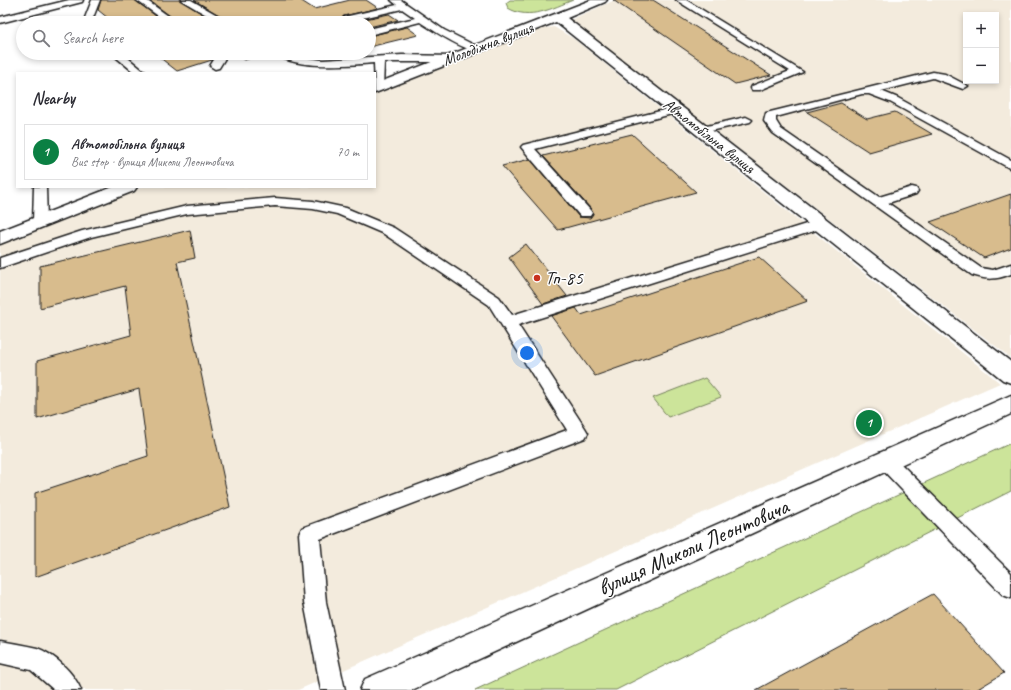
<!DOCTYPE html>
<html lang="en">
<head>
<meta charset="utf-8">
<style>
	body { margin:0; font-family:Caveat,sans-serif; background:#f7f7f7; color:#2b2b33 }
	.controls { position:absolute; right:12px; top:12px; display:grid; overflow:hidden; border-radius:0px; box-shadow:0 2px 6px #0003 }
	.controls button { width:36px; height:36px; display:grid; place-items:center; padding:0; border:0; border-bottom:1px solid #e1e1e2; background:#fff; color:#2b2b33; font:20px sans-serif }
	.you { position:absolute; left:527px; top:353px; width:14px; height:14px; margin:-10px; border:3px solid #fff; border-radius:50%; background:#1a73e8; box-shadow:0 0 0 6px #1a73e833 }
	.badge { display:grid; place-items:center; width:26px; height:26px; border-radius:50%; background:#0b8043; color:#fff; font-size:13px; font-weight:700 }
	.pin { position:absolute; translate:-50% -50%; border:2px solid #fff; box-shadow:0 1px 4px #0006 }
	.list { margin:0; padding:0; list-style:none }
	h2 { display:flex; justify-content:space-between; align-items:center; height:52px; margin:0; padding:0 16px; font-size:17px }
	h2 small { font-size:13px; font-weight:400; color:#7c7c81 }
	.list li { display:grid; grid-template-columns:26px 1fr auto; gap:12px; align-items:center; box-sizing:border-box; height:56px; margin:0 8px 8px; padding:0 8px; border:1px solid #e1e1e2; border-radius:0px }
	.list b { display:block; font-size:15px; white-space:nowrap }
	.list p { margin:0; font-size:13px; white-space:nowrap; color:#7c7c81 }
	.list em { font-size:13px; font-style:normal; color:#7c7c81 }
	.icon { flex:none; width:22px; height:22px; fill:none; stroke:currentColor; stroke-width:2; stroke-linecap:round; stroke-linejoin:round }
	.map { position:relative; flex:none; width:1011px; height:690px; overflow:hidden }
	.search { position:absolute; background:#fff; box-shadow:0 2px 6px #0003; left:16px; top:16px; width:360px; height:44px; display:flex; align-items:center; gap:10px; box-sizing:border-box; padding:0 14px; border-radius:22px; color:#7c7c81; font-size:15px }
	.panel { position:absolute; background:#fff; box-shadow:0 2px 6px #0003; left:16px; top:72px; width:360px; height:116px; border-radius:0px }
	.map>svg:first-child { display:block }
	.built { fill:#f3ebdd; fill-rule:evenodd }
	.green { fill:#cce49a; stroke:#74805b }
	.building { fill:#d8bc8d; stroke:#1c1c1c }
	.lines { fill:none; stroke-linecap:round; stroke-linejoin:round }
	.lane-casing { stroke:#1c1c1c; stroke-width:3 }
	.street-casing { stroke:#1c1c1c; stroke-width:3 }
	.secondary-casing { stroke:#1c1c1c; stroke-width:3 }
	.lane { fill:#fff; fill-rule:evenodd }
	.street { fill:#fff; fill-rule:evenodd }
	.secondary { fill:#fff; fill-rule:evenodd }
	.poi-dot { fill:#c8321e; stroke:#fff; stroke-width:1.5 }
	.labels { text-anchor:middle; dominant-baseline:central; stroke-width:3; stroke-linejoin:round; paint-order:stroke }
	.far-street-label { font-size:16px; fill:#1c1c1c; stroke:#fff }
	.poi-label { font-size:19px; fill:#1c1c1c; stroke:#fff; text-anchor:start }
	.near-street-label { font-size:23px; fill:#1c1c1c; stroke:#fff }
</style>
</head>
<body>
<div class="map">
<svg width="1011" height="690" viewBox="0 0 1011 690">
	<rect width="100%" height="100%" fill="#fff"/>
	<filter id="ink" filterUnits="userSpaceOnUse"><feTurbulence type="fractalNoise" baseFrequency=".025" numOctaves="2"/><feDisplacementMap in="SourceGraphic" scale="8" xChannelSelector="R" yChannelSelector="G"/><feConvolveMatrix kernelMatrix="1 2 1 2 8 2 1 2 1" color-interpolation-filters="sRGB"/></filter>
	<g filter="url(#ink)">
		<g class="built">
			<path d="M615,0h396v358l-441,-338zM966,15h30v66h-30z"/>
			<path d="M554,27l20,12 426,344 -702,307h-298v-445l143,-58h232v-94l154,-63z"/>
		</g>
		<g class="green">
			<path d="M510,0h63c-20,8 -44,21 -65,8l-2,-5z"/>
			<path d="M705,378l16,19 -53,20 -15,-19z"/>
			<path d="M1011,443v48l-395,199h-141z"/>
		</g>
		<g class="building">
			<path d="M101,0h34l30,23h-51l-16,-13z"/>
			<path d="M149,0h31l37,23h-38z"/>
			<path d="M194,0h106l14,9 36,-9h16l12,8 -34,8 -2,2 2,5h-112z"/>
			<path d="M613,0h40l118,75 -36,9z"/>
			<path d="M389,14l9,6 -29,7v-4h-12l-1,-2z"/>
			<path d="M407,27l11,8 -49,12v-11z"/>
			<path d="M154,53h60l1,2 -3,5 -35,11z"/>
			<path d="M234,53h31l-20,7z"/>
			<path d="M841,103l26,16 28,-7 37,22 -63,18 -62,-40z"/>
			<path d="M632,134l64,58 -138,38 -56,-64 28,-7 49,58 11,1 3,-4 -2,-5 -48,-53z"/>
			<path d="M1011,194v54l-27,10 -54,-36z"/>
			<path d="M190,230l5,28 -18,4 53,245 -195,70v-84l113,-37 -9,-67 -102,30v-58l94,-26 -6,-49 -85,22v-42z"/>
			<path d="M526,244l41,52 -24,8 -34,-47z"/>
			<path d="M759,257l49,44 -213,75 -44,-60 25,-8 5,7z"/>
			<path d="M933,594l71,79 -28,17h-220z"/>
		</g>
		<g class="lines">
			<defs>
				<g id="lane">
					<path d="M69,0h14l-1,2 -82,21v-6z"/>
					<path d="M92,0h8l-9,23h-8z"/>
					<path d="M136,0h10l32,23h-10z"/>
					<path d="M181,0h10l40,23h-11z"/>
					<path d="M391,0h10l43,30 38,19 -2,2c-11,3 -49,-22 -60,-29l-51,13v-6l46,-11 -13,-9 -48,11 2,3h-10l-3,-4 1,-2 53,-12z"/>
					<path d="M676,0h10l117,72 -43,18h-8l-1,-2 1,-2 38,-15z"/>
					<path d="M111,53h11l24,20h-11z"/>
					<path d="M215,53h10l2,2 -8,13 -4,1 -5,-3 7,-11z"/>
					<path d="M276,53h13l18,5 16,2 79,-5 49,1 5,3 -5,3h-67l-1,26 -5,3 -3,-1 -1,-27c-22,2 -83,7 -98,-10z"/>
					<path d="M933,72l12,2 23,12 -5,3 -30,-11 -52,13 17,7 113,62v9l-121,-67 -21,-8h-7l-86,23v4l5,8 98,68 33,-10 4,1 2,3 -2,3 -28,9 93,65 12,2 18,-6v10c-16,6 -23,6 -39,1l-199,-142 -9,-12 2,-8z"/>
					<path d="M676,107l5,3 -1,2 -145,37 55,61 2,3 -2,3h-10l-59,-69 2,-2z"/>
					<path d="M746,117l6,3 -2,2 -48,11 -6,-3 2,-2z"/>
					<path d="M34,187h12l1,35 -2,3h-10l-2,-3z"/>
					<path d="M275,198l38,3 33,7 48,20 105,69 13,18 304,-94h10l2,3 -2,3 -308,98 67,103 3,5 -3,5 -265,101 6,63 19,88h-24l-17,-88 -5,-68 3,-6 265,-98 -78,-125 -105,-71 -47,-20 -24,-5 -38,-3 -88,8 -96,23 -91,31v-10l82,-27 105,-25z"/>
					<path d="M885,452l7,3 119,118v25l-8,-3 -125,-130 -2,-5 2,-5z"/>
					<path d="M0,641c12,2 25,4 37,7 17,6 37,25 44,42h-27l-23,-20 -31,-7z"/>
				</g>
				<g id="street">
					<path d="M591,0h16l-2,2 -38,16 444,344v21l-8,-3 -447,-358 -181,71v-9z"/>
					<path d="M113,187h24l-3,4 -134,53v-13z"/>
				</g>
				<path id="secondary" d="M1011,395v19l-599,276h-52l5,-11z"/>
			</defs>
			<use href="#lane" class="lane-casing"/>
			<use href="#street" class="street-casing"/>
			<use href="#secondary" class="secondary-casing"/>
			<use href="#lane" class="lane"/>
			<use href="#street" class="street"/>
			<use href="#secondary" class="secondary"/>
		</g>
	</g>
	<circle class="poi-dot" cx="537" cy="278" r="4"/>
	<g class="labels">
		<g class="far-street-label">
			<text transform="translate(488 44) rotate(-21)">Молодіжна вулиця</text>
			<text transform="translate(709 136) rotate(38)">Автомобільна вулиця</text>
		</g>
		<g class="poi-label">
			<text x="545" y="278">Тп-85</text>
		</g>
		<g class="near-street-label">
			<text transform="translate(693 547) rotate(-24)">вулиця Миколи Леонтовича</text>
		</g>
	</g>
</svg>
<div class="controls">
<button>+</button>
<button>−</button>
</div>
<div class="you"></div>
<div class="pin badge" style="left:869px;top:423px">1</div>
<div class="search"><svg class="icon" aria-label="search" viewBox="0 0 24 24"><circle cx="10" cy="10" r="6"/><path d="M15 15l6 6"/></svg>Search here</div>
<section class="panel">
<h2>Nearby<small></small></h2>
<ul class="list">
<li><span class="badge">1</span><div><b>Автомобільна вулиця</b><p>Bus stop · вулиця Миколи Леонтовича</p></div><em>70 m</em></li>
</ul>
</section>
</div>
</body>
</html>
